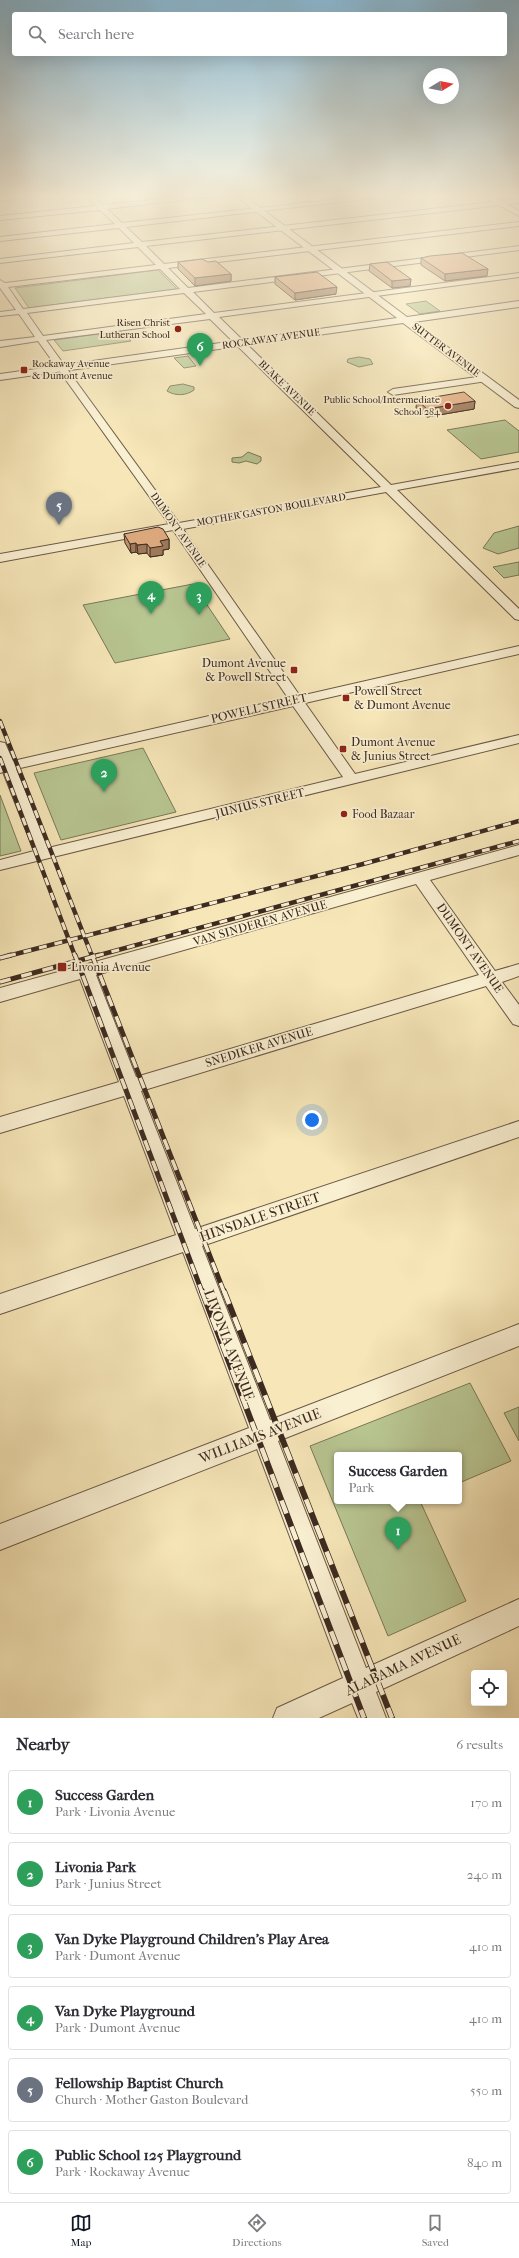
<!DOCTYPE html>
<html lang="en">
<head>
<meta charset="utf-8">
<style>
	body { margin:0; font-family:"IM FELL French Canon",serif; background:#f2f2f3; color:#2b2b33 }
	.controls { position:absolute; right:12px; bottom:12px; display:grid; overflow:hidden; border-radius:4px; box-shadow:0 4px 16px #0002 }
	.controls button { width:36px; height:36px; display:grid; place-items:center; padding:0; border:0; border-bottom:1px solid #e1e1e2; background:#fff; color:#2b2b33; font:20px sans-serif }
	.compass { position:absolute; left:423px; top:68px; width:36px; height:36px; border-radius:50%; background:#fff; box-shadow:0 4px 16px #0002; rotate:80deg }
	.you { position:absolute; left:312px; top:1120px; width:14px; height:14px; margin:-10px; border:3px solid #fff; border-radius:50%; background:#1a73e8; box-shadow:0 0 0 6px #1a73e833 }
	.badge { display:grid; place-items:center; width:26px; height:26px; border-radius:50%; background:#111827; color:#fff; font-size:13px; font-weight:700 }
	.pin { position:absolute; translate:-50% -33px; filter:drop-shadow(0 1px 2px #0008) }
	.pin::after { content:''; position:absolute; top:21px; width:14px; height:12px; background:inherit; clip-path:polygon(0 0,100% 0,50% 100%) }
	.popup { position:absolute; left:334px; top:1452px; width:128px; height:52px; box-sizing:border-box; display:grid; place-content:center; border-radius:4px; background:#fff; filter:drop-shadow(0 1px 3px #0005); font-size:13px; white-space:nowrap; color:#7c7c81 }
	.popup b { font-size:15px; color:#2b2b33 }
	.popup::after { content:''; position:absolute; left:50%; top:100%; margin-left:-8px; border:8px solid transparent; border-top-color:#fff }
	.list { margin:0; padding:0; list-style:none }
	h2 { display:flex; justify-content:space-between; align-items:center; height:52px; margin:0; padding:0 16px; font-size:17px }
	h2 small { font-size:13px; font-weight:400; color:#7c7c81 }
	.list li { display:grid; grid-template-columns:26px 1fr auto; gap:12px; align-items:center; box-sizing:border-box; height:64px; margin:0 8px 8px; padding:0 8px; border:1px solid #e1e1e2; border-radius:4px }
	.list b { display:block; font-size:15px; white-space:nowrap }
	.list p { margin:0; font-size:13px; white-space:nowrap; color:#7c7c81 }
	.list em { font-size:13px; font-style:normal; color:#7c7c81 }
	.icon { flex:none; width:22px; height:22px; fill:none; stroke:currentColor; stroke-width:2; stroke-linecap:round; stroke-linejoin:round }
	.map { position:relative; flex:none; width:519px; height:1718px; overflow:hidden }
	.search { position:absolute; background:#fff; box-shadow:0 4px 16px #0002; left:12px; right:12px; top:12px; height:44px; display:flex; align-items:center; gap:10px; box-sizing:border-box; padding:0 14px; border-radius:4px; color:#7c7c81; font-size:15px }
	.sheet { height:484px; background:#fff }
	nav { display:flex; justify-content:space-around; align-items:center; box-sizing:border-box; height:56px; border-top:1px solid #e1e1e2; background:#fff; font-size:11px; color:#7c7c81 }
	nav a { display:grid; justify-items:center; gap:2px }
	nav .on { color:#111827 }
	.map>svg:first-child { display:block }
	.green { fill:#b8c692; stroke:#7a7859 }
	.lines { fill:none; stroke-linecap:round; stroke-linejoin:round }
	.minor-casing { stroke:#6b5946; stroke-width:2 }
	.tertiary-casing { stroke:#6b5946; stroke-width:2 }
	.minor { fill:#f9efd1; fill-rule:evenodd }
	.tertiary { fill:#f9efd1; fill-rule:evenodd }
	.rail-far2-casing { stroke:#3d2a20; stroke-width:4.5 }
	.rail-far1-casing { stroke:#3d2a20; stroke-width:5 }
	.rail-casing { stroke:#3d2a20; stroke-width:6 }
	.rail-far2 { stroke:#f9efd1; stroke-width:3; stroke-dasharray:8; stroke-linecap:butt }
	.rail-far1 { stroke:#f9efd1; stroke-width:3.5; stroke-dasharray:11; stroke-linecap:butt }
	.rail { stroke:#f9efd1; stroke-width:4.5; stroke-dasharray:14; stroke-linecap:butt }
	.wall { fill:#c39672; stroke:#3d2a20 }
	.shaded-wall { fill:#9f7a5c; stroke:#3d2a20 }
	.building { fill:#e3af84; stroke:#3d2a20 }
	.poi-dot { fill:#8f2418; stroke:#f9efd1; stroke-width:1.5 }
	.labels { text-anchor:middle; dominant-baseline:central; stroke-width:3.5; stroke-linejoin:round; paint-order:stroke }
	.far-poi-label { font-size:10px; fill:#3d2a20; stroke:#f9efd1; text-anchor:end }
	.far-street-label { font-size:10px; fill:#3d2a20; stroke:#f9efd1 }
	.poi-label { font-size:12px; fill:#3d2a20; stroke:#f9efd1; text-anchor:start }
	.street-label { font-size:12px; fill:#3d2a20; stroke:#f9efd1 }
	.near-street-label { font-size:14px; fill:#3d2a20; stroke:#f9efd1 }
</style>
</head>
<body>
<div class="map">
<svg width="519" height="1718" viewBox="0 0 519 1718">
	<rect width="100%" height="100%" fill="#f6e6b8"/>
	<filter id="stains"><feTurbulence type="fractalNoise" baseFrequency=".005" numOctaves="4"/><feColorMatrix values="0 0 0 0 .2 0 0 0 0 .09 0 0 0 0 .02 0 0 0 .5 -.17"/></filter>
	<radialGradient id="worn" r=".72"><stop offset=".6" stop-color="#630" stop-opacity="0"/><stop offset="1" stop-color="#630" stop-opacity=".3"/></radialGradient>
	<g class="green">
		<path d="M158,270l19,19 -148,19 -14,-20z"/>
		<path d="M426,301l14,10 -20,3 -14,-10z"/>
		<path d="M121,331l10,10 -68,10 -9,-11z"/>
		<path d="M188,356l8,10 -12,2 -10,-10z"/>
		<path d="M359,357l11,2 3,5 -14,3 -12,-5 1,-3z"/>
		<path d="M183,384l11,3v3c-8,6 -19,6 -27,1l3,-5z"/>
		<path d="M505,420l14,11v21l-38,7 -34,-29z"/>
		<path d="M248,452l13,5v4l-4,3 -11,-3 -7,2 -7,-1v-4l10,-1z"/>
		<path d="M519,526v22l-21,6 -15,-6 11,-15z"/>
		<path d="M519,562v13l-15,3 -11,-11z"/>
		<path d="M193,584l37,55 -115,24 -32,-58z"/>
		<path d="M143,748l33,64 -115,28 -27,-67z"/>
		<path d="M0,795l21,56 -21,5z"/>
		<path d="M470,1383l41,78 -52,22v-28h-122v46h83l46,100 -78,35 -78,-190z"/>
		<path d="M519,1407v34l-15,-28z"/>
	</g>
	<g class="lines">
		<defs>
			<g id="minor">
				<path d="M25,194h21l-46,7v-4z"/>
				<path d="M85,194h7l11,11 105,-11h23l-124,15 15,14 264,-29h22l-282,33 16,15 377,-43v4l-373,43 18,18 355,-42v4l-351,42 20,20 331,-42v4l-326,42 21,21 305,-40v4l-300,40 172,168 128,-23v6l-122,22 122,119v11l-4,-1 -129,-127 -203,37 117,167 219,-50v8l-214,49 50,71 164,-39v8l-519,127v-10l34,-9 -31,-79 -3,1v-31l5,1 8,18 275,-63 -115,-168 -173,32v-8l169,-30 -131,-183 -38,6v-6l35,-4 -16,-23 -19,2v-4l16,-2 -16,-22v-8l5,3 151,-18 -18,-18 -138,16v-4l134,-16 -15,-15 -119,13v-4l115,-13 -15,-14 -100,10v-4l96,-10zM160,269l20,20 -157,20 -15,-22zM184,293l22,21 -163,22 -16,-23zM210,319l171,168 -202,36 -133,-183zM293,706l50,71 -295,71 -32,-79z"/>
				<path d="M484,376l3,1v4l-94,14 -5,-3 5,-3z"/>
				<path d="M519,845v10l-89,25 65,91 24,-7v12l-17,6 17,23v21l-6,-2 -27,-38 -345,105 54,138 324,-108v16l-317,109 68,174 249,-96v22l-241,95 88,227 153,-69v27l-143,66 10,26h-28l-6,-15 -33,15h-46l4,-10 66,-30 -86,-229 -257,101v-26l249,-96 -66,-176 -183,62v-20l176,-59 -52,-139 -124,37v-16l119,-35 -39,-103 -80,23v-14zM416,884l63,91 -343,102 -40,-102z"/>
			</g>
			<g id="tertiary">
				<path d="M233,194h9l165,123 112,-16v6l-105,15 105,78v8l-4,-1 -112,-84 -403,57v-6l397,-56z"/>
				<path d="M479,194h10l30,17v5z"/>
			</g>
		</defs>
		<use href="#minor" class="minor-casing"/>
		<use href="#tertiary" class="tertiary-casing"/>
		<use href="#minor" class="minor"/>
		<use href="#tertiary" class="tertiary"/>
		<defs>
			<g id="rail-far2">
				<path d="M0,721l92,235"/>
				<path d="M0,758l75,198"/>
				<path d="M8,956l355,-92 156,-43"/>
				<path d="M96,956l423,-115"/>
			</g>
			<g id="rail-far1">
				<path d="M75,955l127,337"/>
				<path d="M92,955l132,337"/>
				<path d="M0,958l11,-3"/>
				<path d="M0,982l99,-27"/>
			</g>
			<g id="rail">
				<path d="M202,1291l162,427"/>
				<path d="M224,1291l168,427"/>
			</g>
		</defs>
		<use href="#rail-far2" class="rail-far2-casing"/>
		<use href="#rail-far1" class="rail-far1-casing"/>
		<use href="#rail" class="rail-casing"/>
		<use href="#rail-far2" class="rail-far2"/>
		<use href="#rail-far1" class="rail-far1"/>
		<use href="#rail" class="rail"/>
	</g>
	<g class="wall">
		<path d="M421,258l66,18 -42,5 -24,-16z"/>
		<path d="M178,262l53,12v7l-36,5 -17,-17z"/>
		<path d="M370,264l41,15 -1,7 -18,2 -23,-17z"/>
		<path d="M275,277l61,17 -41,6 -20,-16z"/>
		<path d="M417,400l58,1 -1,8 -47,8 -11,-9z"/>
		<path d="M124,534l45,5v10l-6,1v5l-13,2 -3,-4 -9,1 -2,-2 -5,1 -6,-10z"/>
	</g>
	<g class="shaded-wall">
		<path d="M488,269l-1,7 -42,5v-7z"/>
		<path d="M231,274v7l-36,5v-8z"/>
		<path d="M411,279l-1,7 -18,2v-7z"/>
		<path d="M337,287l-1,7 -41,6v-7z"/>
		<path d="M475,401l-1,8 -47,8v-8z"/>
		<path d="M169,539v10l-6,1v5l-13,2v-9l10,-7z"/>
		<path d="M136,543v9l-5,1 -1,-9z"/>
		<path d="M147,544v9l-9,1 -1,-9z"/>
	</g>
	<g class="building">
		<path d="M462,253l26,16 -43,5 -24,-16 9,-2z"/>
		<path d="M202,259l6,3 8,-1 15,13 -36,4 -17,-16z"/>
		<path d="M387,262l24,17 -19,2 -22,-17z"/>
		<path d="M317,272l20,15 -42,6 -20,-16z"/>
		<path d="M464,392l11,9 -48,8 -10,-9z"/>
		<path d="M158,527l5,2 6,10 -9,2 3,5 -13,2 -3,-4 -10,1 -1,-2 -6,1 -6,-10z"/>
	</g>
	<linearGradient id="sky" x2="0" y2="1"><stop stop-color="#8ab8d2"/><stop offset="0.45" stop-color="#fbf4df"/><stop offset="1" stop-color="#fbf4df" stop-opacity="0"/></linearGradient>
	<rect width="519" height="435" fill="url(#sky)"/>
	<g class="poi-dot">
		<circle cx="178" cy="329" r="4"/>
		<rect x="20" y="366" width="8" height="8" rx="2"/>
		<circle cx="448" cy="406" r="4"/>
		<rect x="290" y="666" width="8" height="8" rx="2"/>
		<rect x="342" y="694" width="8" height="8" rx="2"/>
		<rect x="339" y="745" width="8" height="8" rx="2"/>
		<circle cx="344" cy="814" r="4"/>
		<rect x="57" y="962" width="10" height="10" rx="2"/>
	</g>
	<g class="labels">
		<g class="far-poi-label">
			<text x="170" y="323">Risen Christ<tspan x="170" dy="12">Lutheran School</tspan></text>
			<text x="32" y="364" text-anchor="start">Rockaway Avenue<tspan x="32" dy="12">&amp; Dumont Avenue</tspan></text>
			<text x="440" y="400">Public School/Intermediate<tspan x="440" dy="12">School 284</tspan></text>
		</g>
		<g class="far-street-label">
			<text transform="translate(271 339) rotate(-8)">ROCKAWAY AVENUE</text>
			<text transform="translate(446 350) rotate(37)">SUTTER AVENUE</text>
			<text transform="translate(287 388) rotate(44)">BLAKE AVENUE</text>
			<text transform="translate(271 510) rotate(-10)">MOTHER GASTON BOULEVARD</text>
			<text transform="translate(178 530) rotate(55)">DUMONT AVENUE</text>
		</g>
		<g class="poi-label">
			<text x="286" y="663" text-anchor="end">Dumont Avenue<tspan x="286" dy="14">&amp; Powell Street</tspan></text>
			<text x="354" y="691">Powell Street<tspan x="354" dy="14">&amp; Dumont Avenue</tspan></text>
			<text x="351" y="742">Dumont Avenue<tspan x="351" dy="14">&amp; Junius Street</tspan></text>
			<text x="352" y="814">Food Bazaar</text>
			<text x="71" y="967">Livonia Avenue</text>
		</g>
		<g class="street-label">
			<text transform="translate(259 708) rotate(-13)">POWELL STREET</text>
			<text transform="translate(260 803) rotate(-14)">JUNIUS STREET</text>
			<text transform="translate(260 923) rotate(-16)">VAN SINDEREN AVENUE</text>
			<text transform="translate(470 948) rotate(55)">DUMONT AVENUE</text>
			<text transform="translate(259 1047) rotate(-17)">SNEDIKER AVENUE</text>
		</g>
		<g class="near-street-label">
			<text transform="translate(260 1217) rotate(-19)">HINSDALE STREET</text>
			<text transform="translate(229 1345) rotate(69)">LIVONIA AVENUE</text>
			<text transform="translate(260 1436) rotate(-21)">WILLIAMS AVENUE</text>
			<text transform="translate(403 1665) rotate(-25)">ALABAMA AVENUE</text>
		</g>
	</g>
	<rect width="100%" height="100%" filter="url(#stains)"/>
	<rect width="100%" height="100%" fill="url(#worn)"/>
</svg>
<div class="controls">
<button><svg class="icon" aria-label="locate" viewBox="0 0 24 24"><circle cx="12" cy="12" r="6"/><path d="M12 2v4M12 18v4M2 12h4M18 12h4"/></svg></button>
</div>
<svg class="compass" viewBox="-18 -18 36 36"><path d="M0-13l5 13h-10z" fill="#e53935"/><path d="M0 13l5-13h-10z" fill="#7c7c81"/></svg>
<div class="you"></div>
<div class="pin badge" style="left:398px;top:1550px;background:#2e9e5b">1</div>
<div class="popup"><b>Success Garden</b>Park</div>
<div class="pin badge" style="left:104px;top:792px;background:#2e9e5b">2</div>
<div class="pin badge" style="left:199px;top:615px;background:#2e9e5b">3</div>
<div class="pin badge" style="left:151px;top:614px;background:#2e9e5b">4</div>
<div class="pin badge" style="left:59px;top:525px;background:#6b7280">5</div>
<div class="pin badge" style="left:200px;top:366px;background:#2e9e5b">6</div>
<div class="search"><svg class="icon" aria-label="search" viewBox="0 0 24 24"><circle cx="10" cy="10" r="6"/><path d="M15 15l6 6"/></svg>Search here</div>
</div>
<section class="sheet">
<h2>Nearby<small>6 results</small></h2>
<ul class="list">
<li><span class="badge" style="background:#2e9e5b">1</span><div><b>Success Garden</b><p>Park · Livonia Avenue</p></div><em>170 m</em></li>
<li><span class="badge" style="background:#2e9e5b">2</span><div><b>Livonia Park</b><p>Park · Junius Street</p></div><em>240 m</em></li>
<li><span class="badge" style="background:#2e9e5b">3</span><div><b>Van Dyke Playground Children's Play Area</b><p>Park · Dumont Avenue</p></div><em>410 m</em></li>
<li><span class="badge" style="background:#2e9e5b">4</span><div><b>Van Dyke Playground</b><p>Park · Dumont Avenue</p></div><em>410 m</em></li>
<li><span class="badge" style="background:#6b7280">5</span><div><b>Fellowship Baptist Church</b><p>Church · Mother Gaston Boulevard</p></div><em>550 m</em></li>
<li><span class="badge" style="background:#2e9e5b">6</span><div><b>Public School 125 Playground</b><p>Park · Rockaway Avenue</p></div><em>840 m</em></li>
</ul>
</section>
<nav>
<a class="on"><svg class="icon" aria-label="map" viewBox="0 0 24 24"><path d="M3 6l6-2 6 2 6-2v14l-6 2-6-2-6 2zM9 4v14M15 6v14"/></svg>Map</a>
<a><svg class="icon" aria-label="directions" viewBox="0 0 24 24"><path d="M12 3l9 9-9 9-9-9zM9 14v-3h6M13 9l2 2-2 2"/></svg>Directions</a>
<a><svg class="icon" aria-label="saved" viewBox="0 0 24 24"><path d="M7 4h10v16l-5-4-5 4z"/></svg>Saved</a>
</nav>
</body>
</html>
